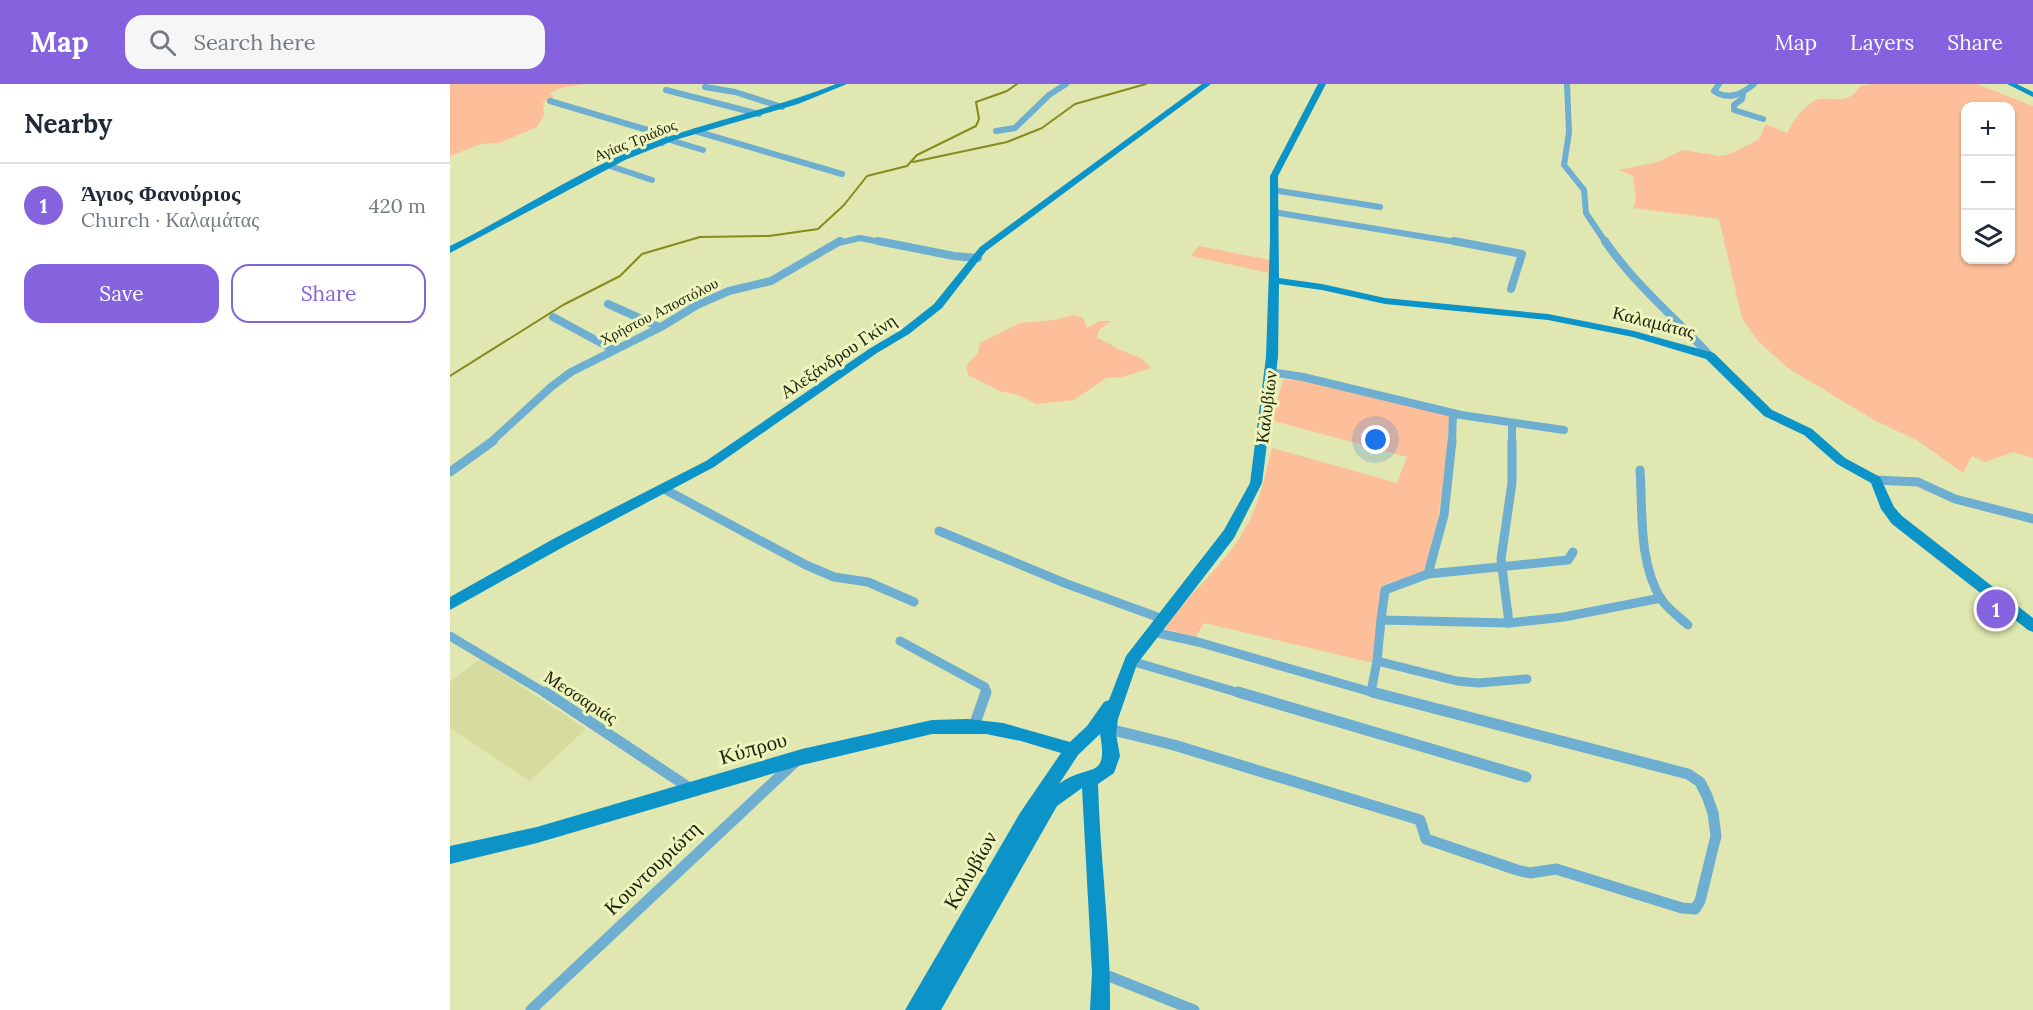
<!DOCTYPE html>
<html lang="en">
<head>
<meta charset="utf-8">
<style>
	body { margin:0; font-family:Lora,serif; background:#f6f6f7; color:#1f2937 }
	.controls { position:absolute; right:18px; top:18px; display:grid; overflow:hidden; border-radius:12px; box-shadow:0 2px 4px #0004 }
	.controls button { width:54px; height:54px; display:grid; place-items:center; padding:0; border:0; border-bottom:2px solid #e0e1e3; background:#fff; color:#1f2937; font:30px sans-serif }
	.you { position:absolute; left:926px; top:356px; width:21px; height:21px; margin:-15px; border:4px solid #fff; border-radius:50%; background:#1a73e8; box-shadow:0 0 0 9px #1a73e833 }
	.badge { display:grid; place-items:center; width:39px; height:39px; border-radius:50%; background:#8663de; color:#fff; font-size:20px; font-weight:700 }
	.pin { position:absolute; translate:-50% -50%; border:3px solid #fff; box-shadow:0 2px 6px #0006 }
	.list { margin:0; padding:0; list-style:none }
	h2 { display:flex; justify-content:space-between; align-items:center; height:78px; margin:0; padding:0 24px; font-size:26px }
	h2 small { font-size:20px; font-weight:400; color:#747a83 }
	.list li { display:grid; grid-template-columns:39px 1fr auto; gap:18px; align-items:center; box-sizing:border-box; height:84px; padding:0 24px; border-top:2px solid #e0e1e3 }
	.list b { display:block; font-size:22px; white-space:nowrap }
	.list p { margin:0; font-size:20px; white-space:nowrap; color:#747a83 }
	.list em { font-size:20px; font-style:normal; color:#747a83 }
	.actions { display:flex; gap:12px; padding:18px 24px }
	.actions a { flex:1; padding:14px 0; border:2px solid #8663de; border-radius:18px; text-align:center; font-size:21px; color:#8663de }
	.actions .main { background:#8663de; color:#fff }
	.icon { flex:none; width:33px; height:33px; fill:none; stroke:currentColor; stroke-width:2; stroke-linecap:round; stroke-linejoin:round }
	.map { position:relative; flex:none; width:1583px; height:926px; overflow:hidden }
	header { display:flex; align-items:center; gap:36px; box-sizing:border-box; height:84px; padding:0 30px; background:#8663de; color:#fff }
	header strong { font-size:28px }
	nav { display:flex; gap:33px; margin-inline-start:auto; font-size:21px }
	.search { width:420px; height:54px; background:#f6f6f7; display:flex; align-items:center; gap:15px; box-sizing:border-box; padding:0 21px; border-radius:18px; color:#747a83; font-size:22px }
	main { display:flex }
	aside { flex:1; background:#fff }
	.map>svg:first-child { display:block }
	.built { fill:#d5dc9e }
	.green { fill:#fcbf99; fill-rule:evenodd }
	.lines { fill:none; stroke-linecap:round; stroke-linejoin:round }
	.stream { stroke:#858b1d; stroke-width:2 }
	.street-far3 { stroke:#6daed1; stroke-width:6 }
	.street-far2 { stroke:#6daed1; stroke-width:8 }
	.street-far1 { stroke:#6daed1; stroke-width:9 }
	.street { stroke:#6daed1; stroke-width:11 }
	.secondary { fill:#0c93c8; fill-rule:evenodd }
	.wall { fill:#88b369 }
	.building { fill:#9ed07a; stroke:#6f9255; stroke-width:1.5 }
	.labels { text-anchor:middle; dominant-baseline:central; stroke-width:6; stroke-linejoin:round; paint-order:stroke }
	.far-street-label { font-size:15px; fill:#21230e; stroke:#edf4bd }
	.street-label { font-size:18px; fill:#21230e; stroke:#edf4bd }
	.near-street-label { font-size:21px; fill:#21230e; stroke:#edf4bd }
</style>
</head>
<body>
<header>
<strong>Map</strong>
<div class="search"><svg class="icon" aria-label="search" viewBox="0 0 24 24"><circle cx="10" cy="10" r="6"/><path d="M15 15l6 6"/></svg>Search here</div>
<nav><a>Map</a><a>Layers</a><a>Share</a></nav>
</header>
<main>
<aside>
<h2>Nearby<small></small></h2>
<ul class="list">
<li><span class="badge">1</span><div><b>Άγιος Φανούριος</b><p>Church · Καλαμάτας</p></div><em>420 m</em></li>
</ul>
<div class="actions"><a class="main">Save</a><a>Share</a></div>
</aside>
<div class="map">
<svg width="1583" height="926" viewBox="0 0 1583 926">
	<rect width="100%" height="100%" fill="#e0e7b0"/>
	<path class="built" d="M30,575l106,70 -56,52 -80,-53v-46z"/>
	<g class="green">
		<path d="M0,0h135l-25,4 -10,5 4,5 -11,4 1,13 -7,12 -38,16 -18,1 -31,12z"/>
		<path d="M1422,0h105l56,22v352l-20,-6 -28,10 -13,-6 -9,17 -45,-32 -44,-21 -86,-52 -30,-27 -16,-23 -23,-99 -86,-11 3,-8 -3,-24 -14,-6 39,-8 25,-12 36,6 11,-2 29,-15 7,-15 21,9c6,-12 14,-24 27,-32 13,-7 35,7 46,-15zM1516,22h44v154h-44z"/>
		<path d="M749,162l71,14 -1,13 -78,-17z"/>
		<path d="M624,231l9,3 4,10 13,-7h11l-12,9 -2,8c10,3 17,10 26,13 12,5 20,6 28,17l-29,9 -16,1 -32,22 -38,4 -18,-9 -18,-4 -32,-16 -2,-9 12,-13 2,-10 40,-20 34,-3z"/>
		<path d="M852,295l148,35c-5,53 -9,106 -24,158l-43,13 -10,78 -169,-40 -8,14 -31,-8c23,-37 61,-64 81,-102 14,-24 19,-52 26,-79l125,35 10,-26 -133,-36 2,-17 7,-24z"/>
	</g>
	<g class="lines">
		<g class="stream">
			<path d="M463,78l94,-20 35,-14 33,-24 71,-20"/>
			<path d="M0,292l113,-71 57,-29 22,-22 58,-17 69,-1 49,-7 26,-24 23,-29 40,-10 10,-11 59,-29 3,-7 -3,-17 31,-11 10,-7"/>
		</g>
		<g class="street-far3">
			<path d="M1117,0l2,48 -5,33 20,25 2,23 20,30"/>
			<path d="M1269,0l-5,7c15,10 28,3 40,-7"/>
			<path d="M255,3l30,5 47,15"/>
			<path d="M216,6l93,24"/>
			<path d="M1293,10l-1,5 -8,6v5l29,9"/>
			<path d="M100,17l111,33 4,4 -3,5"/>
			<path d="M245,47l147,43"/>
			<path d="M546,47l19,-3 34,-33 17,-11"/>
			<path d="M220,56l33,10"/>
			<path d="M157,81l45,15"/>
			<path d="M823,106l107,17"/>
			<path d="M823,128l189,31"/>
			<path d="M388,159l22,-5 26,5"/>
		</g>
		<g class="street-far2">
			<path d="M428,157l76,15 24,2"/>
			<path d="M1004,157l68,13 -11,35"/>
			<path d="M1155,157c29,43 71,77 105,115"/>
			<path d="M158,220l51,23"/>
			<path d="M103,233l61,33"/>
			<path d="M820,288l33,5 158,38 103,15"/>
			<path d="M1062,340v18"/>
			<path d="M41,358l60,-55 20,-15 90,-45 36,-22 32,-14 42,-10 69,-40"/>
			<path d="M1002,358l1,-29"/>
		</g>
		<g class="street-far1">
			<path d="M1002,357l-8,74 -16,59 140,-14 5,-8"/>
			<path d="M1190,386c3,42 -2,91 21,129 7,10 18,18 27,26"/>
			<path d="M0,388l43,-31"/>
			<path d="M1426,396l42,2 37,17 78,20"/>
			<path d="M214,405l142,76 28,12 34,5 46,20"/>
			<path d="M489,447l128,53 96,35"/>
			<path d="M931,536l4,-30 43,-16"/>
			<path d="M1059,539l-8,-64 11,-76v-42"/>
			<path d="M703,548l45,10 173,50"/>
			<path d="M0,552l97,58"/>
			<path d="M450,557l85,46 1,7"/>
			<path d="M681,577l112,33"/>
			<path d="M927,577l4,-41 128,3 55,-6 97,-19"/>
			<path d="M928,610l-7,-2 6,-31 80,20 21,2 49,-4"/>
		</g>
		<g class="street">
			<path d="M95,608l146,97"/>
			<path d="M788,608l288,85"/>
			<path d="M524,642l12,-34"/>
			<path d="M659,645l65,16 246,75 6,19 91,31 13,3 26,-4 126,39 13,1 5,-8 16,-65 -3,-23 -6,-17 -7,-14 -12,-8 -316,-82"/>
			<path d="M651,889l93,37"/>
			<path d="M81,926l264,-248"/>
		</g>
		<g class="secondary">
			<path d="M386,0h11l-49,20 -123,36 -50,20 -175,93v-7c65,-32 126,-74 195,-101 62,-24 129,-36 191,-61z"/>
			<path d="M752,0h9l-225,167 -44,57 -33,26 -32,19 -163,114 -149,79 -115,64v-13l105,-59 151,-77 163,-112 32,-19 33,-26 46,-57z"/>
			<path d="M868,0h8l-48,92 1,102 43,6 63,14 163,16 86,17 80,22 58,57 40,19 33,29 35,19 14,30 8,9 131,102v14l-5,-2 -136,-106 -11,-15 -10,-26 -34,-19 -33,-29 -40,-19 -58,-57 -73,-22 -85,-17 -163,-16 -63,-14 -43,-6 -1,73 -16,126 -28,55 -97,126 -19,55 -2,15 4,22 -6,17 -16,11c2,75 13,151 12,226h-20l2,-37 -10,-185 -25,18 -116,204h-36l115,-197 41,-60 -40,-12 -35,-7h-54l-130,31 -265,78 -87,21v-18l87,-19 265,-78 130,-29 36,-1 35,4 67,19 17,-16 17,-24 5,-2 17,-44 98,-126 26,-47 16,-126 4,-117v-64zM650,650c9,48 -12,28 -41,50l19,-29z"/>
			<path d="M1557,0h10l16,8v5z"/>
		</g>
	</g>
	<path class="wall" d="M1540,518l21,6 -13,10 -15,-10z"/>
	<path class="building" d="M1547,514l14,10 -6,5 -15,-11z"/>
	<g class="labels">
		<g class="far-street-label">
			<text transform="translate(185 56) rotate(-22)">Αγίας Τριάδος</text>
			<text transform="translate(209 227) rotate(-27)">Χρήστου Αποστόλου</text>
		</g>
		<g class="street-label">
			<text transform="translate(1204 238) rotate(14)">Καλαμάτας</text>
			<text transform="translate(388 272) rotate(-34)">Αλεξάνδρου Γκίνη</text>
			<text transform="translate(816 323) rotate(-83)">Καλυβίων</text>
			<text transform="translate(131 613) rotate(33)">Μεσσαριάς</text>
		</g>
		<g class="near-street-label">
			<text transform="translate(303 664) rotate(-16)">Κύπρου</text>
			<text transform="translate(202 784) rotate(-44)">Κουντουριώτη</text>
			<text transform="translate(520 786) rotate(-60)">Καλυβίων</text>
		</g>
	</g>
</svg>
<div class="controls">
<button>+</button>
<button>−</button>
<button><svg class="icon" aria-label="layers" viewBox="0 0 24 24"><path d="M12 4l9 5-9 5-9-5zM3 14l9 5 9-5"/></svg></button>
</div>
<div class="you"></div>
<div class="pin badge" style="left:1546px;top:525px">1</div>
</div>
</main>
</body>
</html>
